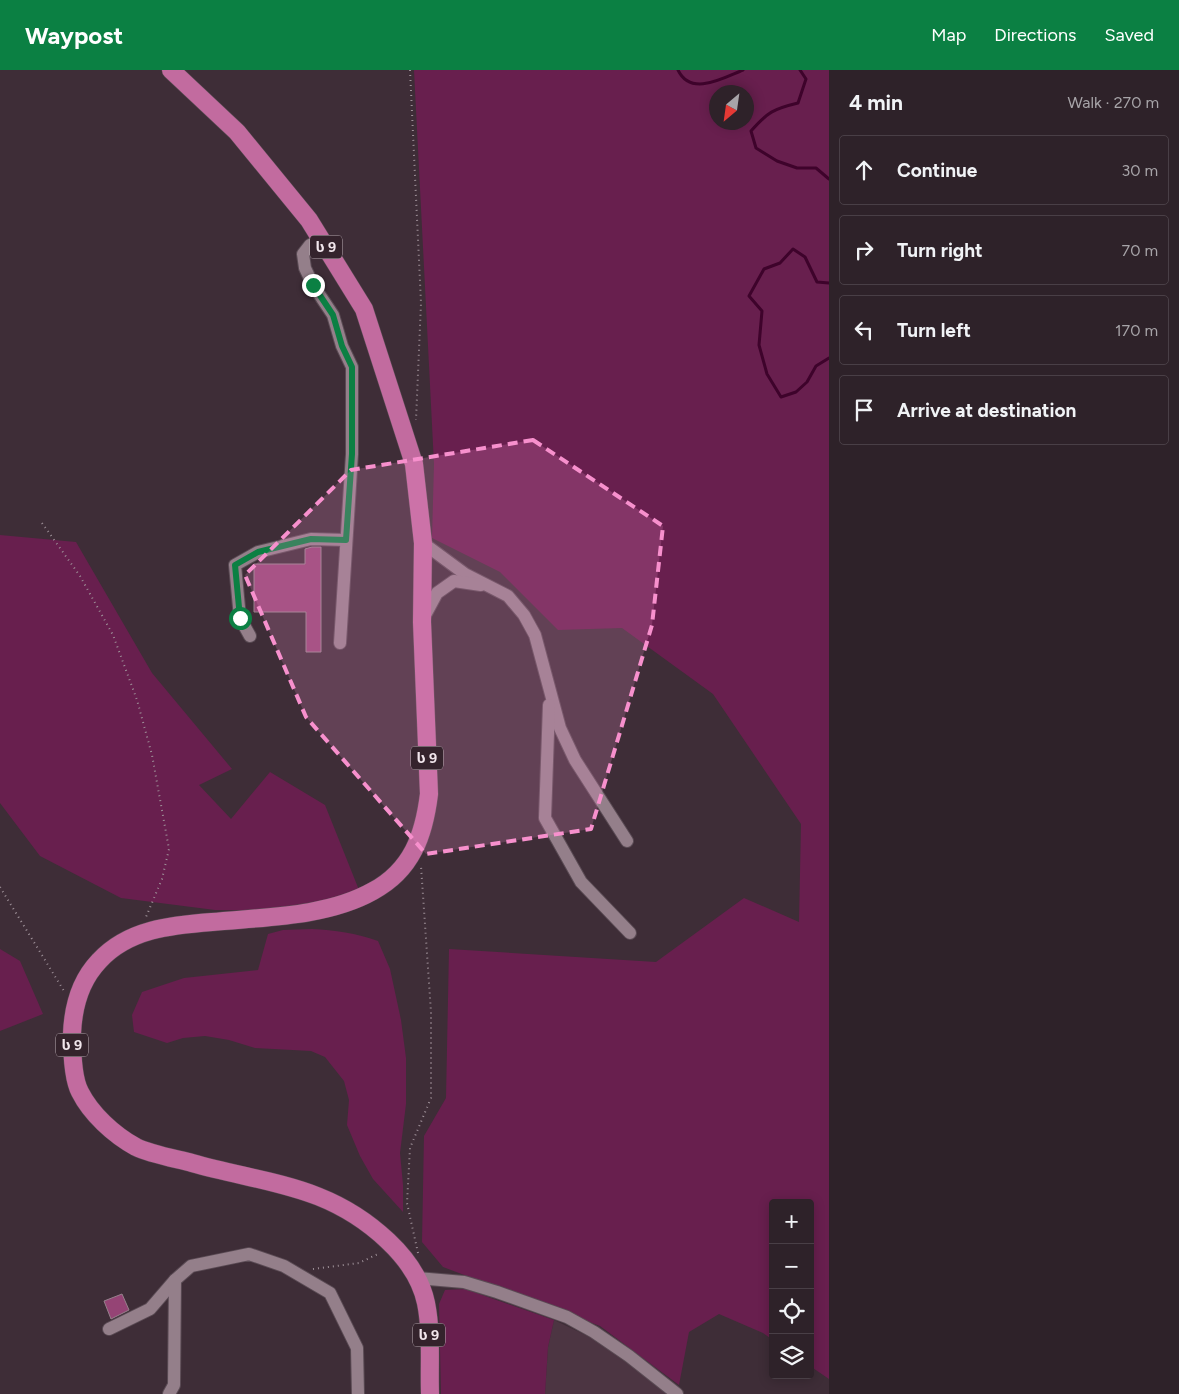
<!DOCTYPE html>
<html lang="en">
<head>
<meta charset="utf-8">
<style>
	body { margin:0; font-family:Figtree,"Noto Sans Georgian",sans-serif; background:#362a31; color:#f1f3f6 }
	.controls { position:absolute; right:15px; bottom:15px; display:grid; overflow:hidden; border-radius:5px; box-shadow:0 2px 12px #0003 }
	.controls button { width:45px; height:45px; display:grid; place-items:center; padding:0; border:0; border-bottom:1px solid #493f46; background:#2e2229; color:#f1f3f6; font:25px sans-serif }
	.compass { position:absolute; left:709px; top:15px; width:45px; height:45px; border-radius:50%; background:#2e2229; box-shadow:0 2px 12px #0003; rotate:209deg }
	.stop { position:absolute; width:15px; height:15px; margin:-11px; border:4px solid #0b8043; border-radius:50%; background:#fff }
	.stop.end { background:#0b8043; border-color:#fff; box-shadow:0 1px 5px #0008 }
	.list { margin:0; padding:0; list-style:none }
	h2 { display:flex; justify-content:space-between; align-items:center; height:65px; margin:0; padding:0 20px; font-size:21px }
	h2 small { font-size:16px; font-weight:400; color:#a7a4a8 }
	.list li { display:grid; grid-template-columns:32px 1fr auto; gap:15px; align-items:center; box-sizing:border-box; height:70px; margin:0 10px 10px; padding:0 10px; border:1px solid #493f46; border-radius:5px }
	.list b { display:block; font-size:19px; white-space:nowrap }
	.list em { font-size:16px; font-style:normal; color:#a7a4a8 }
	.icon { flex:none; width:28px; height:28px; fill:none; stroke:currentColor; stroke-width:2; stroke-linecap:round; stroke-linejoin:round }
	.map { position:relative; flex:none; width:829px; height:1324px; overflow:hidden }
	header { display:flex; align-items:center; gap:30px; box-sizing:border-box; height:70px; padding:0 25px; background:#0b8043; color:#fff }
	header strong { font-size:24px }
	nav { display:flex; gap:28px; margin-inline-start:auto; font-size:18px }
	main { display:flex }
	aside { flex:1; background:#2e2229 }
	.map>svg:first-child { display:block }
	.built { fill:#4c3542 }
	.green { fill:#681f4e; fill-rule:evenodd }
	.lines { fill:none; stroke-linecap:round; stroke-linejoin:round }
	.stream { stroke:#3e032b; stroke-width:3 }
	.building { fill:#954475; stroke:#96818c }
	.minor-casing { stroke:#5a4b54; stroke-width:14 }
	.highway-casing { stroke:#5a4b54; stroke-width:19 }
	.path { stroke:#9e9098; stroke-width:2; stroke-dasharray:1 4; stroke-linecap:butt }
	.minor { stroke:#947f8a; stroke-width:12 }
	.highway { stroke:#c26b9f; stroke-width:18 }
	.route { stroke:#0b8043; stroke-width:6 }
	.marked { fill:#f790cd; fill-opacity:0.2; stroke:#f790cd; stroke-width:4; stroke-dasharray:10 6; stroke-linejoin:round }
	.labels { text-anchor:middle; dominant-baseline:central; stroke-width:4; stroke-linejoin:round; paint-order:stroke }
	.shield { fill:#34232c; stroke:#b8acb2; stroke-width:1 }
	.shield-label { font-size:14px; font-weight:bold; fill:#f1e6ec }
</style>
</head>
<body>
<header>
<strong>Waypost</strong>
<nav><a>Map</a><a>Directions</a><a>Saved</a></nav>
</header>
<main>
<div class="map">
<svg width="829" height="1324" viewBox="0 0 829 1324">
	<rect width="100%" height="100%" fill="#3e2d37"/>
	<path class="built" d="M554,1250l44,21 71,53h-124l3,-47z"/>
	<g class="green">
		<path d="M414,0h415v1309l-19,-13v-163h-37v137l-10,-7 -44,-19 -30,18 -10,53 -79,-59 -157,-59 -21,-25 2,-106 22,-38 3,-149 207,13 88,-64 55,24 2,-98 -88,-130 -91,-66 -64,2 -58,-58 -68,-34 2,-74zM716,22h30v30h-30z"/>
		<path d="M0,465l76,7 76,131 80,96 -33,16 32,34 39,-47 55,33 34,85 -40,21 -104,-1 -94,-12 -81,-42 -40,-53z"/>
		<path d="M312,859c23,1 44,4 66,12l12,28 11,51 5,38v46l-6,49 3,32v27l-30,-33 -13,-23 -13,-31 2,-25 -5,-19 -19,-24 -14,-6 -56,-3 -26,-8 -24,-4 -22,2 -16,5 -33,-11 -2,-17 10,-23 42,-14 74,-8 10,-36 15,-4z"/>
		<path d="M0,879l20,12 23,53 -43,17z"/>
		<path d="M465,1219l89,31 -6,27 -3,47h-104l-2,-90 6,-14z"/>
	</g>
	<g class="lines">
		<g class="stream">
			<path d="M678,0c13,27 45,8 65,0"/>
			<path d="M800,0l6,9 -8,24c-25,6 -30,9 -47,28l5,17 21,13 20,7h19l13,11"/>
			<path d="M829,213l-12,-1 -12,-25 -12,-8 -13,14 -16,6 -15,27 13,15 -3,34 8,29 14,23 15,-5 11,-10 9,-16 13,-8"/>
		</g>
	</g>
	<g class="building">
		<path d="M312,477h9v105h-15v-40h-52v-48h51v-15z"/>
		<path d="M122,1224l7,16 -18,9 -7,-18z"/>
	</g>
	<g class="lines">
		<defs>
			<g id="minor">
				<path d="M321,170l-11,5 -7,9 2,14 8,17 20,30 9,31 10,21v87l-12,189"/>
				<path d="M423,473l42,31 43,22 16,19 11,20 25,93 15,32 52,81"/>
				<path d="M423,549l14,-26 17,-12 27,4"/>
				<path d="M250,566l-10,-18 -5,-53 23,-13 53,-13 35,1"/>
				<path d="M549,635l-4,113 36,64 49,51"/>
				<path d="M417,1208l47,4 33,10 70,25 27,15 35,24 48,38"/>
				<path d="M109,1259l41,-20 25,-29 16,-14 58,-12 35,12 46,27 27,55 1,46"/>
				<path d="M169,1324l5,-9 1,-105"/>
			</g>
			<path id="highway" d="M171,0l66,62 72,88 55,89 50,155 9,79 -1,79 7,172c-5,41 -17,76 -56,97 -46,26 -109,26 -161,31 -40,3 -84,7 -113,39 -19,20 -26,46 -27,73 0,15 1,45 8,58 11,22 34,43 56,55 14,7 41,12 56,16 74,21 136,21 196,78 18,17 33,38 38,62 6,30 3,61 4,91"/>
		</defs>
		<use href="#minor" class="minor-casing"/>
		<use href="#highway" class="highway-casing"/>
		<g class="path">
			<path d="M410,0l11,233 -5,117"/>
			<path d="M42,453l38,53 33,59 24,65 15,55 17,94 -7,30 -16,38"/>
			<path d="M0,817l64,104"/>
			<path d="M418,1183l-11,-50 3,-55 21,-50v-86l-10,-146"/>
			<path d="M313,1199l46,-6 21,-10"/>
		</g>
		<use href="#minor" class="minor"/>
		<use href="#highway" class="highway"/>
	</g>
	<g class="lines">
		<path class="route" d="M240,548l-5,-53 23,-13 53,-13 35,1 6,-86v-87l-10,-21 -9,-31 -20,-30"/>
	</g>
	<path class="marked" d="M533,370l130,86 -11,99 -61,204 -165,25 -120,-137 -61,-142 106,-105z"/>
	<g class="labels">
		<g class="shield">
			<rect x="310" y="165.5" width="32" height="23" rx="4"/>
			<rect x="411" y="676.5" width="32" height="23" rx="4"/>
			<rect x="56" y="963.5" width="32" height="23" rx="4"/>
			<rect x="413" y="1253.5" width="32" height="23" rx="4"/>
		</g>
		<g class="shield-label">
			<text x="326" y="177">ს 9</text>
			<text x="427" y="688">ს 9</text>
			<text x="72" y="975">ს 9</text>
			<text x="429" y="1265">ს 9</text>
		</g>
	</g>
</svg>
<div class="controls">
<button>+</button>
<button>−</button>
<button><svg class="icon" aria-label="locate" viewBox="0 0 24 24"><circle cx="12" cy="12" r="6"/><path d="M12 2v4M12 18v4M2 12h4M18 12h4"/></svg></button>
<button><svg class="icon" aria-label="layers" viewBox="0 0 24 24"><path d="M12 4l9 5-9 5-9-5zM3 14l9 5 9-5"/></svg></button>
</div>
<svg class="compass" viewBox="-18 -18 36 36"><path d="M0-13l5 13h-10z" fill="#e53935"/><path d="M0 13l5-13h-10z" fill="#a7a4a8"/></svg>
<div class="stop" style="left:240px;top:548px"></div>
<div class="stop end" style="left:313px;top:215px"></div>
</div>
<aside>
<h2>4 min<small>Walk · 270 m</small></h2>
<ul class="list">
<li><svg class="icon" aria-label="ahead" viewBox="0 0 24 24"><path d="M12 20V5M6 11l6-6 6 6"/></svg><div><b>Continue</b></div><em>30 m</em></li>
<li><svg class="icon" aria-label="right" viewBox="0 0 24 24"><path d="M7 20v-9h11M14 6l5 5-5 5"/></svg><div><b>Turn right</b></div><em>70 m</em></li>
<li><svg class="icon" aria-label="left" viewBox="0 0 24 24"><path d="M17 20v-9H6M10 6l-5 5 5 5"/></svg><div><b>Turn left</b></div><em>170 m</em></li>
<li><svg class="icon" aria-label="arrive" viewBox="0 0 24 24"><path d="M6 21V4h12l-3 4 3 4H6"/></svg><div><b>Arrive at destination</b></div></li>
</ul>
</aside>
</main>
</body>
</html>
